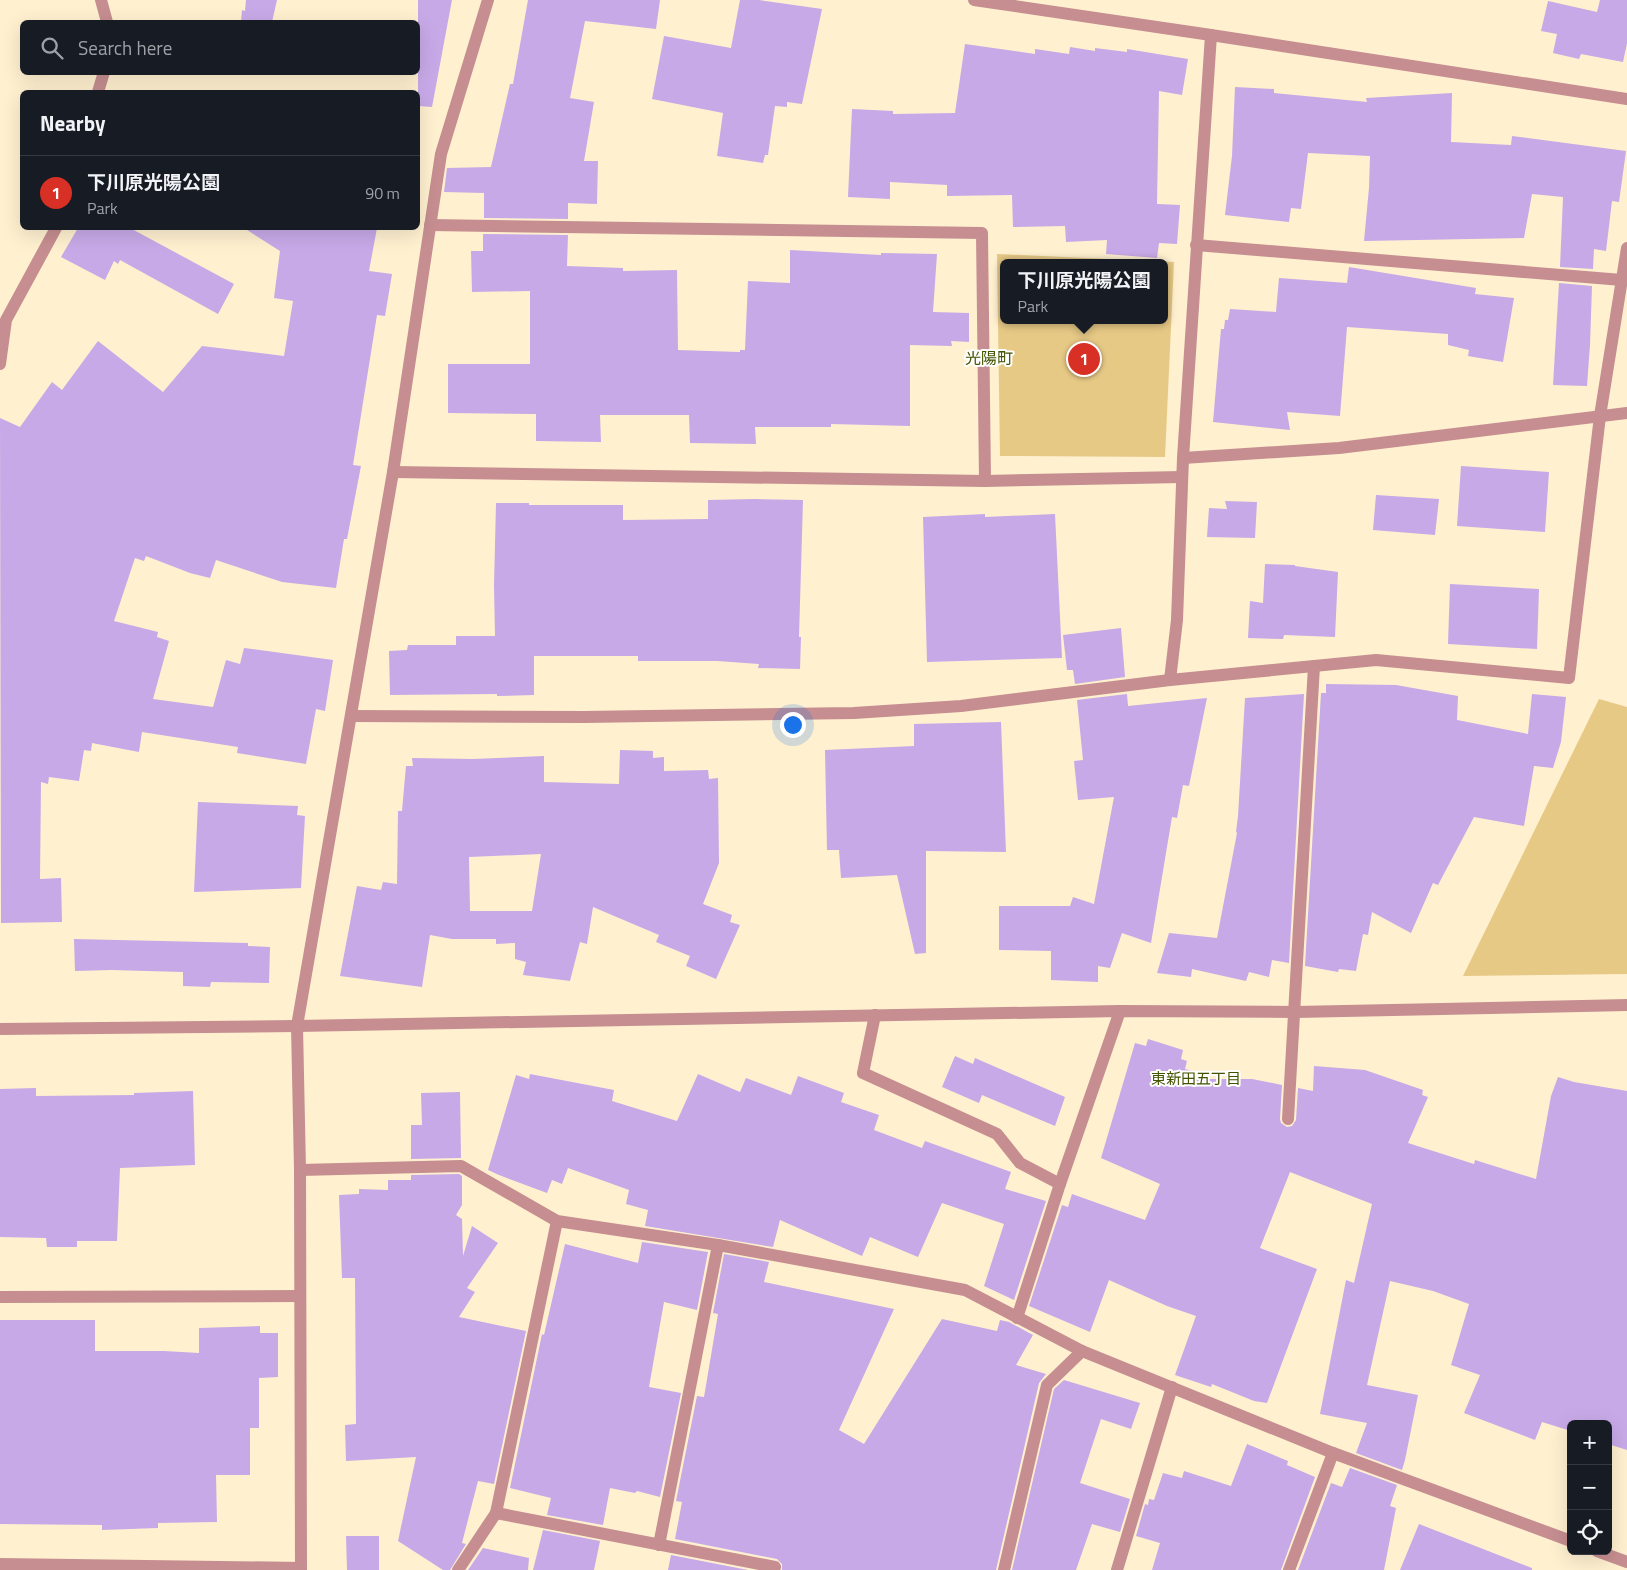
<!DOCTYPE html>
<html lang="en">
<head>
<meta charset="utf-8">
<style>
	body { margin:0; font-family:"Titillium Web","Noto Sans JP",sans-serif; background:#20242c; color:#f1f3f6 }
	.controls { position:absolute; right:15px; bottom:15px; display:grid; overflow:hidden; border-radius:8px; box-shadow:0 5px 20px #0002 }
	.controls button { width:45px; height:45px; display:grid; place-items:center; padding:0; border:0; border-bottom:1px solid #363941; background:#171b24; color:#f1f3f6; font:25px sans-serif }
	.you { position:absolute; left:792px; top:724px; width:18px; height:18px; margin:-12px; border:4px solid #fff; border-radius:50%; background:#1a73e8; box-shadow:0 0 0 8px #1a73e833 }
	.badge { display:grid; place-items:center; width:32px; height:32px; border-radius:50%; background:#d93025; color:#fff; font-size:16px; font-weight:700 }
	.pin { position:absolute; translate:-50% -50%; border:2px solid #fff; box-shadow:0 1px 5px #0006 }
	.popup { position:absolute; left:1000px; top:259px; width:168px; height:65px; box-sizing:border-box; display:grid; place-content:center; border-radius:8px; background:#171b24; filter:drop-shadow(0 1px 4px #0005); font-size:16px; white-space:nowrap; color:#9ea1a6 }
	.popup b { font-size:19px; color:#f1f3f6 }
	.popup::after { content:''; position:absolute; left:50%; top:100%; margin-left:-10px; border:10px solid transparent; border-top-color:#171b24 }
	.list { margin:0; padding:0; list-style:none }
	h2 { display:flex; justify-content:space-between; align-items:center; height:65px; margin:0; padding:0 20px; font-size:21px }
	h2 small { font-size:16px; font-weight:400; color:#9ea1a6 }
	.list li { display:grid; grid-template-columns:32px 1fr auto; gap:15px; align-items:center; box-sizing:border-box; height:75px; padding:0 20px; border-top:1px solid #363941 }
	.list b { display:block; font-size:19px; white-space:nowrap }
	.list p { margin:0; font-size:16px; white-space:nowrap; color:#9ea1a6 }
	.list em { font-size:16px; font-style:normal; color:#9ea1a6 }
	.icon { flex:none; width:28px; height:28px; fill:none; stroke:currentColor; stroke-width:2; stroke-linecap:round; stroke-linejoin:round }
	.map { position:relative; flex:none; width:1627px; height:1570px; overflow:hidden }
	.search { position:absolute; background:#171b24; box-shadow:0 5px 20px #0002; left:20px; top:20px; width:400px; height:55px; display:flex; align-items:center; gap:12px; box-sizing:border-box; padding:0 18px; border-radius:8px; color:#9ea1a6; font-size:19px }
	.panel { position:absolute; background:#171b24; box-shadow:0 5px 20px #0002; left:20px; top:90px; width:400px; height:140px; border-radius:8px }
	.map>svg:first-child { display:block }
	.green { fill:#e7c986; fill-rule:evenodd }
	.building { fill:#c7a9e7; fill-rule:evenodd }
	.lines { fill:none; stroke-linecap:round; stroke-linejoin:round }
	.minor { stroke:#c68e90; stroke-width:12 }
	.labels { text-anchor:middle; dominant-baseline:central; stroke-width:4; stroke-linejoin:round; paint-order:stroke }
	.neighbourhood-label { font-size:15px; fill:#435300; stroke:#fff }
	.quarter-label { font-size:16px; fill:#435300; stroke:#fff }
</style>
</head>
<body>
<div class="map">
<svg width="1627" height="1570" viewBox="0 0 1627 1570">
	<rect width="100%" height="100%" fill="#fff0d0"/>
	<g class="green">
		<path d="M997,254l177,8 -9,195 -165,-1zM1004,263h160v57h-160z"/>
		<path d="M1599,699l28,8v267l-164,2z"/>
	</g>
	<g class="building">
		<path d="M246,0h31l-5,22h-31l1,-12 3,1z"/>
		<path d="M418,0h34l-20,107 -14,-1z"/>
		<path d="M528,0h132l-4,29 -71,-8 -15,77 24,4 -10,59h14l-1,43 -29,-1v16l-84,-1v-25l-40,-1 3,-24 44,-1 19,-83h3z"/>
		<path d="M740,0h19l63,9 -20,95 -15,-2v5l-12,-1 -7,49h-3l-2,8 -46,-7 6,-43 -71,-14 12,-63 67,12z"/>
		<path d="M1600,0h27v43l-4,19 -42,-8 -2,5 -26,-6 4,-19 -16,-3 7,-30 49,11z"/>
		<path d="M965,44l70,10v-5l34,5 1,-7 25,4v-3l32,4v-3l61,10 -6,36 -23,-4 -2,113 23,1 -3,39 -18,-1 -2,15 -51,-4 1,-14 -41,2 -1,-16 -52,1 -1,-32 -65,1v-11l-57,-3v17l-42,-2 4,-88 41,2v3l62,-1z"/>
		<path d="M1235,87l39,2v4l93,9 -1,-4 86,-5 -1,49 60,3 1,-9 114,15 -7,51 -7,-1 -6,50 -12,-2 -1,20 -33,-2 3,-70 -31,-3 -8,44 -160,3 5,-53 1,-32 -62,-3 -7,56 -10,-1 -2,14 -64,-7 7,-59z"/>
		<path d="M78,228h52l104,56 -16,30 -98,-54 -2,4 -4,-3 -9,19 -44,-23z"/>
		<path d="M244,228h133l-8,43 23,3 -7,42 -8,-1 -24,150 8,1 -14,73h-3l-8,49 -54,-6 -66,-22 -6,18 -20,-5 -44,-17 -2,5 -9,-3 -21,63 44,11 -1,5 12,4 -16,58 60,8 13,-47 14,4 4,-16 89,12 -8,51 -9,-2 -10,55 -69,-11 1,-6 -96,-15 -3,20 -47,-9 -1,8 -7,-1 -5,31 -30,-4 -1,7 -7,-2 -1,97 21,-1 1,44 -61,1 -1,-505 20,9 32,-45 10,8 36,-49 65,51 39,-46 82,10 9,-55 -19,-3 6,-47z"/>
		<path d="M483,234l85,1 -1,31 56,2v3l54,-1 1,80 62,2v-2h5l3,-69 42,2v-33l91,5v-2l56,1 -4,58 36,1v29l-18,-1 1,5 -42,-1v81l-79,-2v3h-76l1,17 -66,-1 -1,-28h-89l1,27 -65,-1v-27l-88,-1v-49h82v-73l-58,1 -1,-41h12z"/>
		<path d="M1349,267l127,21 -1,6 39,4 -11,64 -35,-6 1,-6 -21,-5v-11l-101,-7 -7,89 -53,-4 3,18 -77,-8 8,-93h3l1,-9h3l2,-11 46,3 3,-34 68,5z"/>
		<path d="M1559,283l33,3 -2,59 -3,41 -34,-1z"/>
		<path d="M1461,466l88,6 -4,60 -88,-6z"/>
		<path d="M1376,495l63,4 -4,36 -62,-5z"/>
		<path d="M755,499l48,1 -4,137h2l-1,32 -42,-1 1,-4 -42,-3h-79v-5h-104v39l-37,1v-2l-107,1 -1,-44 18,-1 1,-5h48v-9h39l-1,-50 2,-83h33v2h94v15l85,-1v-19z"/>
		<path d="M1225,501l32,1 -2,36 -48,-1 2,-29 18,1z"/>
		<path d="M985,514v3l70,-3 7,144 -135,4 -4,-145z"/>
		<path d="M1265,564l30,1v1l43,6 -3,65 -51,-2 -1,4 -35,-1 2,-37 13,2z"/>
		<path d="M1450,584l89,5 -2,60 -89,-5z"/>
		<path d="M1121,628l4,49 -50,7 -2,-14h-6l-4,-35z"/>
		<path d="M1326,684l70,1 62,11 -1,24 71,14 4,-40 34,3 -5,45 -8,26 -19,-2 -10,60 -50,-9 -36,68 -5,-2 -22,50 -39,-21 -4,23 -5,-1 -7,37 -17,-2 -1,3 -33,-6 16,-273h5z"/>
		<path d="M1127,694l1,12 79,-8 -18,88 -6,-1 -6,33 -5,-1 -21,126 -29,-10 -12,35 -12,-2v16l-47,-2v-29l-52,-1v-44h71l3,-9 21,7 20,-107 -36,3 -4,-39 9,-1 -6,-60z"/>
		<path d="M1304,694l-15,269 -17,-3 -3,17 -20,-5 -3,9 -54,-12 -1,8 -34,-4 12,-40 48,5 20,-105 -1,-1 2,-16 7,-118z"/>
		<path d="M1001,722l5,130 -80,-1v102l-11,1 -18,-79 -56,3 -2,-28h-12l-2,-100 89,-4v-22z"/>
		<path d="M620,750l33,1v7l11,-1v14l44,-1 1,9 9,-1 1,85 -16,41 29,11 -2,7 10,3 -24,54 -30,-13 4,-10 -34,-14 3,-7 -66,-28 -6,37 -7,-2 -10,39 -47,-6 3,-13 -11,-3v-16l-19,1v-5h-44l-22,-4 -8,52 -82,-11 17,-90 24,4 2,-8 14,2 1,-73h4l4,-45h7l-1,-8 61,1 71,-3v26l75,2zM541,854l-9,57h-62l-1,-54z"/>
		<path d="M198,802l100,4 -1,9 8,1 -4,72 -107,4z"/>
		<path d="M74,939l174,4v3l22,1 -1,36 -58,-1 -1,5 -27,-1v-14l-72,-2 -36,1z"/>
		<path d="M1148,1039l35,11 -2,9 6,2 -2,8 7,2 -1,8h61l30,6 -2,34 1,4 6,4 5,-1 4,-6 2,-32 15,3 1,-25 51,4 58,20 -1,5 6,2 -20,46 66,21 1,-4 61,19 15,-83 7,-19 16,5 53,9v359l-19,-6v-20h-37v7l-29,-9 -7,18 -71,-27 16,-38 -29,-10 18,-61 -36,-13 -43,-10 -23,104 51,10 -13,65 -3,10 -46,-17 11,-30 -47,-9 26,-134 8,3 18,-79 -82,-32 -30,76 57,21 -50,134 -13,-2 -42,-17 -1,3 -36,-12 21,-59 -29,-10 -58,-26 -19,52 -61,-26 33,-101 6,2 4,-13 73,26 15,-36 -59,-26 34,-115 11,3z"/>
		<path d="M955,1056l18,8 2,-6 90,39 -10,29 -73,-31 -3,8 -37,-16z"/>
		<path d="M530,1074l84,16 -2,11 65,20 21,-47 42,18 6,-14 45,17 7,-19 46,17 -3,9 38,13 -5,15 48,18 3,-7 86,31 -6,17 41,12 -32,99 -30,-14 20,-62 -62,-21 -24,54 -48,-20 -8,19 -82,-36 -7,27 -128,-21 3,-16 -22,-6 3,-14 -61,-22 -6,16 -10,-4 -5,13 -48,-18 -11,-5 28,-95 13,4z"/>
		<path d="M36,1088v8l98,-1v-2l59,-2 2,74 -75,3 -3,73h-40v6h-30l-1,-9 -46,-1v-148z"/>
		<path d="M460,1092l1,66 -50,1v-34h11l-1,-32z"/>
		<path d="M459,1174l3,2v29l-6,10 6,4 1,37 9,-30 26,17 -31,45 8,4 -16,25 67,14 -32,153 -16,-3 -16,62 4,1 -16,26h-7l-45,-29 18,-84 -70,4 -1,-36 11,-1 -1,-146h-13l-3,-83 20,-1v-5l29,1v-10h23v-5z"/>
		<path d="M642,1242l66,10 -11,58 -33,-8 -15,85 32,6 -21,104 -23,-6 -2,2 -25,-5 -7,37 -56,-10 4,-17 -41,-10 32,-154 2,1 21,-91 73,19z"/>
		<path d="M724,1254l45,8 -5,20 130,27 -55,121 25,14 78,-125 55,12 3,-11 9,2 24,13 -17,30 30,9 -7,9 -43,187h-214v-6l-5,-5 -102,-20 7,-37 -6,-1 21,-105 7,1 14,-83 -5,-1z"/>
		<path d="M0,1320h95v31h69l35,2v-25l61,-2v7h18v44l-19,1v50h-9v47h-34l1,47 -59,1v5l-56,2v-5l-102,-1z"/>
		<path d="M1064,1380l76,23 -9,26 -30,-10 -21,64 50,16 -10,33 -28,-8 -16,46h-64l42,-181z"/>
		<path d="M1247,1444l41,17 -1,4 28,12 -34,93h-129l8,-27 -24,-7 9,-32 3,1 1,-6 5,1 9,-27 19,5 2,-7 47,15z"/>
		<path d="M1350,1468l47,17 -7,21 6,2 -12,62h-86l33,-87 11,4z"/>
		<path d="M1419,1524l113,44v2h-132z"/>
		<path d="M543,1530l57,11 -6,29h-61z"/>
		<path d="M346,1536h33v34h-32z"/>
		<path d="M483,1548l46,10 -1,12h-60z"/>
		<path d="M671,1555l77,15h-80z"/>
	</g>
	<g class="lines">
		<g class="minor">
			<path d="M101,0l6,22"/>
			<path d="M974,0l237,35 416,64"/>
			<path d="M98,92l6,-20"/>
			<path d="M430,225l552,8 3,248"/>
			<path d="M1196,245l426,35"/>
			<path d="M0,364l6,-44 50,-92"/>
			<path d="M1183,458l156,-10 288,-35"/>
			<path d="M393,472l592,9 197,-4"/>
			<path d="M1170,680l7,-60 6,-162 28,-423"/>
			<path d="M351,716l233,1 270,-4 107,-7 209,-26 206,-20 193,18 31,-262 27,-168"/>
			<path d="M875,1015l-12,58 134,61 23,29 40,21"/>
			<path d="M0,1029l297,-3 823,-15 176,1 331,-7"/>
			<path d="M1288,1119l26,-453"/>
			<path d="M300,1170l161,-4 96,55 161,24 247,45 117,61 251,102 238,88"/>
			<path d="M0,1297l300,-1"/>
			<path d="M1017,1318l43,-134 60,-173"/>
			<path d="M496,1513l279,54"/>
			<path d="M659,1545l59,-300"/>
			<path d="M1597,1551l30,11"/>
			<path d="M0,1564l301,4"/>
			<path d="M301,1570l-1,-400 -3,-144 96,-554 48,-318 47,-154"/>
			<path d="M458,1570l38,-57 61,-292"/>
			<path d="M1004,1570l43,-185 35,-34"/>
			<path d="M1117,1570l55,-183"/>
			<path d="M1289,1570l44,-117"/>
		</g>
	</g>
	<g class="labels">
		<g class="neighbourhood-label">
			<text x="1196" y="1078">東新田五丁目</text>
		</g>
		<g class="quarter-label">
			<text x="989" y="358">光陽町</text>
		</g>
	</g>
</svg>
<div class="controls">
<button>+</button>
<button>−</button>
<button><svg class="icon" aria-label="locate" viewBox="0 0 24 24"><circle cx="12" cy="12" r="6"/><path d="M12 2v4M12 18v4M2 12h4M18 12h4"/></svg></button>
</div>
<div class="you"></div>
<div class="pin badge" style="left:1084px;top:359px">1</div>
<div class="popup"><b>下川原光陽公園</b>Park</div>
<div class="search"><svg class="icon" aria-label="search" viewBox="0 0 24 24"><circle cx="10" cy="10" r="6"/><path d="M15 15l6 6"/></svg>Search here</div>
<section class="panel">
<h2>Nearby<small></small></h2>
<ul class="list">
<li><span class="badge">1</span><div><b>下川原光陽公園</b><p>Park</p></div><em>90 m</em></li>
</ul>
</section>
</div>
</body>
</html>
